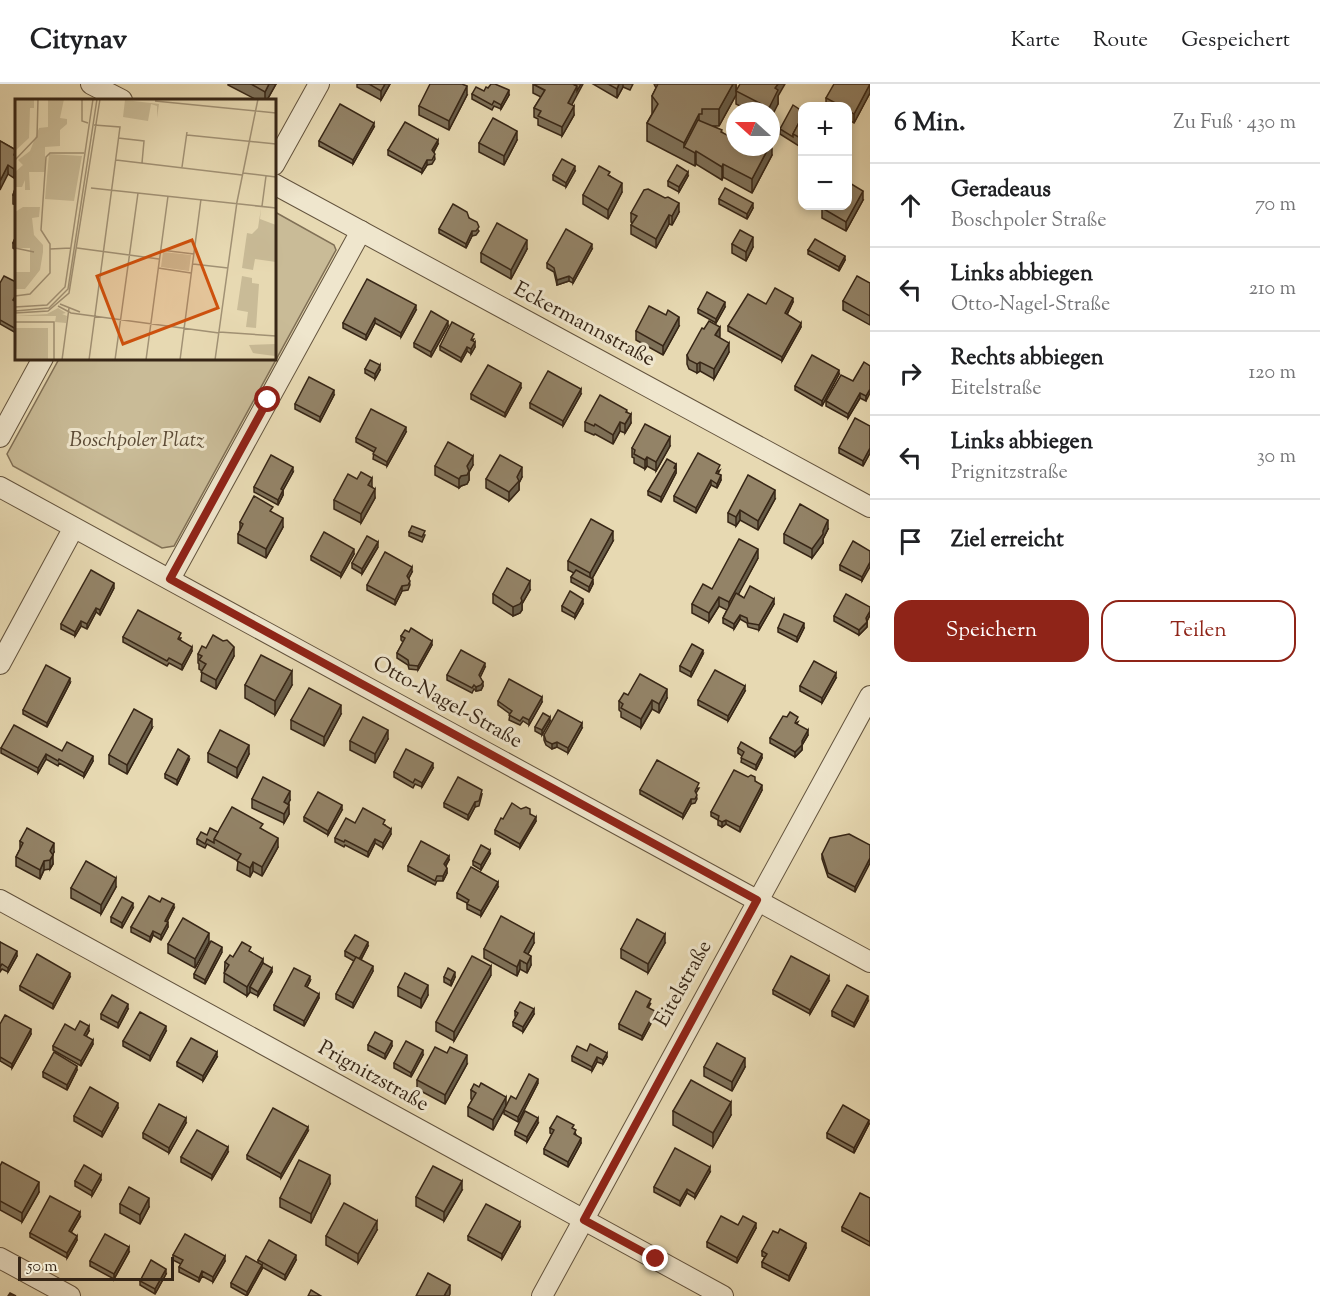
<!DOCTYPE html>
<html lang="de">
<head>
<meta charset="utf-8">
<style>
	body { margin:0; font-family:"Sorts Mill Goudy",serif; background:#f2f2f2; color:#202124 }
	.controls { position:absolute; right:18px; top:18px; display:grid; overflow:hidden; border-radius:12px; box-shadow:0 3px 9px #0003 }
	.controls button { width:54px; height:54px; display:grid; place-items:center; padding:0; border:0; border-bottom:2px solid #e0e0e0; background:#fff; color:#202124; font:30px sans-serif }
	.compass { position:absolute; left:726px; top:18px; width:54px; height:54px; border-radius:50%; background:#fff; box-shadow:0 3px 9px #0003; rotate:291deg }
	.scale { position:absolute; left:18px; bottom:15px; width:156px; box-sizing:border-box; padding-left:6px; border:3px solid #372616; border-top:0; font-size:16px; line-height:21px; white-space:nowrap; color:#372616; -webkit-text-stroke:4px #efe6cd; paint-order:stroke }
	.stop { position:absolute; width:18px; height:18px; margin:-14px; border:4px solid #8f2418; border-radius:50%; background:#fff }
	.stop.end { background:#8f2418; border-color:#fff; box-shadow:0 2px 6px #0008 }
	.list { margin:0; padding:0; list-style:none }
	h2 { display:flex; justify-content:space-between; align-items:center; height:78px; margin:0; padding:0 24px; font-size:26px }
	h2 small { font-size:20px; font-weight:400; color:#757577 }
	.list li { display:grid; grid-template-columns:39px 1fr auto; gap:18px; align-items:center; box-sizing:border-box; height:84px; padding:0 24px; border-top:2px solid #e0e0e0 }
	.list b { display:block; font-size:22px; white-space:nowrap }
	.list p { margin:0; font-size:20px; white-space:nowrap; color:#757577 }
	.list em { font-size:20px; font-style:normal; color:#757577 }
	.actions { display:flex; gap:12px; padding:18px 24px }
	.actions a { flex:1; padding:14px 0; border:2px solid #8f2418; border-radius:18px; text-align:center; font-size:21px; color:#8f2418 }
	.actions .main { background:#8f2418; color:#fff }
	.icon { flex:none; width:33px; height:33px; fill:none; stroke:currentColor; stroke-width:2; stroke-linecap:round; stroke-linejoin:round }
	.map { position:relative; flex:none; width:870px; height:1212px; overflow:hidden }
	header { display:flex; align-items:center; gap:36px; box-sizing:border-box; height:84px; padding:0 30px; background:#fff; border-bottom:2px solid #e0e0e0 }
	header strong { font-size:28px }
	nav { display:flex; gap:33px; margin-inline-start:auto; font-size:21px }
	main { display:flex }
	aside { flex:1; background:#fff }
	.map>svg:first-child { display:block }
	.green { fill:#c9bb97; stroke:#807056; stroke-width:1.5 }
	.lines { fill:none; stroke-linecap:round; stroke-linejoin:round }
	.street-casing { stroke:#63533d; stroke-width:22 }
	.street { stroke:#efe6cd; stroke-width:20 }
	.wall { fill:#7e7159; stroke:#372616; stroke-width:1.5 }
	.shaded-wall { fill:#675c48; stroke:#372616; stroke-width:1.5 }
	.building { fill:#938367; stroke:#372616; stroke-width:1.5 }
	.route { stroke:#8f2418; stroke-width:8 }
	.labels { text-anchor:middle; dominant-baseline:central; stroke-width:6; stroke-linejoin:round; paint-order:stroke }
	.street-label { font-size:21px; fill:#372616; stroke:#efe6cd }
	.park-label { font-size:21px; font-style:italic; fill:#5c4b36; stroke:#efe6cd }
	.inset-road { fill:none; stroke:#a19174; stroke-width:1.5 }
	.view { fill:#cd510e; fill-opacity:0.15; stroke:#cd510e; stroke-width:3 }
	.inset-edge { fill:none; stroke:#372616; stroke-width:3 }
</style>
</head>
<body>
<header>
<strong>Citynav</strong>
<nav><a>Karte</a><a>Route</a><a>Gespeichert</a></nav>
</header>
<main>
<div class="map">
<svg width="870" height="1212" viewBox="0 0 870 1212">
	<rect width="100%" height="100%" fill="#e7d9b2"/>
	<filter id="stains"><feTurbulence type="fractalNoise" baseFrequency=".00333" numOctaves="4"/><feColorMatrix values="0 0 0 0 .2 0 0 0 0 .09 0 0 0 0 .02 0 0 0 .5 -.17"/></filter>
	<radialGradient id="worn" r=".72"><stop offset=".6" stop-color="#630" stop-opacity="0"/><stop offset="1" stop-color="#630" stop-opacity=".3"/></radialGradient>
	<path class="green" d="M275,128l59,33 2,5 -162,296 -12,2 -149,-82 -6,-12 52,-95 215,-1z"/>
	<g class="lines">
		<defs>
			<g id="street">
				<path d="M91,0l31,16"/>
				<path d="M274,81l45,-81"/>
				<path d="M274,100l596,323"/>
				<path d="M0,353l43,-79"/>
				<path d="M0,403l870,475"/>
				<path d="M170,495l191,-348"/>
				<path d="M0,580l73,-135"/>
				<path d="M0,816l723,396"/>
				<path d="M0,1174l70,38"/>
				<path d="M542,1212l328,-600"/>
			</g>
		</defs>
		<use href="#street" class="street-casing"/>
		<use href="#street" class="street"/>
	</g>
	<g class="wall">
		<path d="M228,0h48l-9,16h-10l-29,-15z"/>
		<path d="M357,0h33l-9,16 -24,-13z"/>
		<path d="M533,0l39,21 2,10 -12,21 -24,-11v-6l-4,-2v-9l7,-11 -8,-4z"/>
		<path d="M593,0h40l-3,6 -7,-3 -6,11z"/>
		<path d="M654,0h82v11l-17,31h-5l8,6 13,15 9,3 28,5 -20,38 -29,-16 -1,3 -26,-16 -1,2 -48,-25v-18l5,-9v-18l4,-8z"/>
		<path d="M870,0v9l-16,30 -6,-4v-13h-22v-8z"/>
		<path d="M736,7l42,5v8l-7,7h-21l-14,-7z"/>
		<path d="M472,10l37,1 -8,14 -7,-3 -2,4 -20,-11z"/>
		<path d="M467,11l-18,35 -30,-15v-9z"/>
		<path d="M802,27v37l-22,-14v-5z"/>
		<path d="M374,43l-21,37 -34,-18v-5z"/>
		<path d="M517,56l-13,25 -25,-13v-9z"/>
		<path d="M0,57l16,9v22l-2,6 -6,-4z"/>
		<path d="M438,60l-4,8 1,7 -3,5 -5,1 -5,8 -34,-18v-5z"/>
		<path d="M575,87l-9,16 -13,-7v-5z"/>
		<path d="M610,92l12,16 -14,27 -25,-15v-9z"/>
		<path d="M688,92l-9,16 -11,-6v-5z"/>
		<path d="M16,102v19l-3,-1v-9z"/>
		<path d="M719,115l34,9 -6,11 -28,-15z"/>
		<path d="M863,116l-17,31 -24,-13v-10z"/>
		<path d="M679,128l-7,13 -3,-1 -13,24 -25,-14v-9l2,-2 -2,-1v-9z"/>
		<path d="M469,134l10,13 -3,4 -4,1 -6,12 -27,-15v-4z"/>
		<path d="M16,152v14l-3,-2v-5z"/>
		<path d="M732,160l21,3 -7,14 -14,-8z"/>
		<path d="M527,165l-16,30 -30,-17v-9z"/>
		<path d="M592,165l-19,34 -4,-2 -12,4 -3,-13 -7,-4v-5z"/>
		<path d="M808,166l37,10 -6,11 -31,-17z"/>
		<path d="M0,199l16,19v31l-16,-9z"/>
		<path d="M870,199v42l-27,-15v-9z"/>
		<path d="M793,218l-6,13 14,12 -19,34 -54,-30v-5l38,-22z"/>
		<path d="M725,223l-9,16 -18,-10v-4z"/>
		<path d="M416,226l-15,27 -26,-14 -9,17 -23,-12v-5z"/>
		<path d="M448,242l-17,31 -17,-10v-4z"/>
		<path d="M679,242l-16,29 -27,-15v-9z"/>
		<path d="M720,252l-1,1 10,15 -15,27 -14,-8 -3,2 -8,-4 -2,-5v-9z"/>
		<path d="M474,255l-1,2 2,6 -4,7 -4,-3 -6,11 -21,-12v-4z"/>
		<path d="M870,282l-4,35 -6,-3 -12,20 -22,-12v-5l27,-20z"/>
		<path d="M365,285l15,1 -5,9 -10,-6z"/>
		<path d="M839,290l-17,32 -27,-16v-4z"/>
		<path d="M521,304l-16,29 -34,-18v-5z"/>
		<path d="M581,310l-18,32 -33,-18v-5z"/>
		<path d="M334,311l-14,27 -25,-13v-5z"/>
		<path d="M627,328l4,11 -6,10 -5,-2 -7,13 -18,-10 -1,1 -9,-4v-9z"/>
		<path d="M870,342v27l-7,13 -24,-13v-5z"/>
		<path d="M406,348l-19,34 -14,-7 1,-7 -18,-10v-4z"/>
		<path d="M670,362l-14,25 -9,-5 -2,3 -11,-6v-5l-2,-1v-9z"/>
		<path d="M676,380v9l-15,29 -13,-7v-4z"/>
		<path d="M473,381l-4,7v8l-2,4 -6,2 -2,2 -24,-13v-9z"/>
		<path d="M720,386l-2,4 3,6 -4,8 -6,-3 -15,28 -22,-12v-5z"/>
		<path d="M293,388l-10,18v5l-5,10 -24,-13v-5z"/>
		<path d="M522,393l-3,6v7l-10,11 -23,-13v-9z"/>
		<path d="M372,403l3,11 -14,25 -27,-14v-9z"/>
		<path d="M775,415l-17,31 -18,-10 -4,6 -8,-4v-9z"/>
		<path d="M240,438l43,5 -17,31 -28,-15v-9l2,-4z"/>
		<path d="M828,445l-5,10v4l-11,15 -28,-15v-9z"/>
		<path d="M409,448l16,3 -3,7 -13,-6z"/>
		<path d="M613,457l-21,38 1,5 -4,8 -18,-10v-5l3,-4 -6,-3v-9z"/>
		<path d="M378,463l-16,27 -10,-6v-5z"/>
		<path d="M870,467l-8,30 -22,-11v-5z"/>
		<path d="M354,470l-13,23 -30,-17v-4z"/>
		<path d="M758,474l-20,36 6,4 30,6 -15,26 -11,-3 -1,-4 -7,-4 -6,10 -11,-6v-5l4,-8 -8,-4 -10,16 -17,-9v-9l20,-15z"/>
		<path d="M412,488l-3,6 1,7 -2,5 -6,1 -7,14 -28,-15v-5z"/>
		<path d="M114,504l-14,27 -4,-3 -9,17 -6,-3 -6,10 -14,-7v-5z"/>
		<path d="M530,506l-8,14v6l-2,3 -7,3 -20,-13v-9z"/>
		<path d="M583,520l-8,14 -13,-7v-5z"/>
		<path d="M870,523v8l-3,6v6l-8,8 -25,-14v-5z"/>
		<path d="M778,544h26l-7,14 -19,-10z"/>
		<path d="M401,552l31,9 -14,25 -9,-1 -1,-4 -11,-7v-5l6,-11 -2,-2z"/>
		<path d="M123,553l58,1 -1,2 12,11 -10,19 -13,-7 -2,3 -44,-24z"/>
		<path d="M206,564l28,8 -18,33 -15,-8 1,-10 -3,-2v-5l-1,-1v-9z"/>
		<path d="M703,570l-12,23 -11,-6v-5z"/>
		<path d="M485,583l-5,10 3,9 -2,4 -5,1 -2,-2 -2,4 -25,-13v-5z"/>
		<path d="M836,594l-14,25 -22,-12v-5z"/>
		<path d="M70,599l-23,44 -24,-13v-4z"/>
		<path d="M245,601h47l-17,30 -30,-17z"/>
		<path d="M745,607l-17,30 -30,-16v-5z"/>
		<path d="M628,611l39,3 -8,15 -7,-4 -11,19 -20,-11v-5l-2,-2v-9z"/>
		<path d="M498,617l44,1 -13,23 -6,-4 -3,4 -11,-5 1,-6 -12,-9z"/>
		<path d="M341,630l-17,32 -33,-17v-9z"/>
		<path d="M550,637l-8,14 -7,-4v-4z"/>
		<path d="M798,638l-1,2 11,11 -6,10v5l-7,7 -25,-14v-5z"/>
		<path d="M152,644l-25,46 -18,-10v-9z"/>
		<path d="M582,644l-14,25 -11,-6 -5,2 -6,-4 -2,-5v-5z"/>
		<path d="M388,655l-13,24 -25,-13v-9z"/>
		<path d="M1,664l61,3 31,10 -9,16 -25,-14 -1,3 -12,-7 -8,14 -37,-20z"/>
		<path d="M738,664l24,10 -6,12 -15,-8 1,-6 -4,-3z"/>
		<path d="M208,669l41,1 -12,24 -29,-16z"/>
		<path d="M189,676l-12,25 -12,-7v-4z"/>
		<path d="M433,684l-11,19 -7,-3 -2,4 -19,-11v-5z"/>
		<path d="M755,697l7,9 -22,42 -14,-8 -4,3 -4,-2v-5l-7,-4v-4z"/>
		<path d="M699,704l-3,5 1,6 -2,4 -4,1 -8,14 -43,-24v-4z"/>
		<path d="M482,710l-3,12 -4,1 -7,13 -24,-13v-4z"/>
		<path d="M252,715l38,1 -2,4 1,10 -5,9 -32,-15z"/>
		<path d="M342,726l-14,25 -24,-14v-4z"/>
		<path d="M530,730l6,7 -16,27 -25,-14v-4l8,-11z"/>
		<path d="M355,739l30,2v1l6,8 -8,14 -8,-5 -7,14 -23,-12 -1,2 -9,-5v-4z"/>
		<path d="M263,746l15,17 -16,29 -9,-5 -3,6 -13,-7 1,-9 -31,-17 -2,4 -8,-4v-5l10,-4 11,-3z"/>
		<path d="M20,757l34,11 -2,3 1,9 -3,5 -6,1 -4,9 -24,-13v-9l4,-8z"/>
		<path d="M870,761l-15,47 -27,-15 -6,-18v-5z"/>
		<path d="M490,770l-9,16 -8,-5v-4z"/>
		<path d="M449,776l-3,6 1,7 -4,8h-6l-2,4 -27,-14v-5z"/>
		<path d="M116,803l-15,27 -30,-16v-10z"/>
		<path d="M498,803l-17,29 -14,-7v-6l-10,-5v-5z"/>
		<path d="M133,824l-11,20 -11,-6v-5z"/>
		<path d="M174,824l-7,14 1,5 -7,13 -8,-5 -3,7 -19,-10v-5z"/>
		<path d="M0,858l17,14 -9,16 -6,-3 -2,3z"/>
		<path d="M209,858l-14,26 -27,-15v-9z"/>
		<path d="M534,859l-6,11 3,11 -4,8 -7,-4 -3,7 -33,-18v-9z"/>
		<path d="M665,859l-17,30 -27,-15v-9z"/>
		<path d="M368,862l-7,14 12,11 -20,37 -17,-9v-5l18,-33 -9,-5v-5z"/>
		<path d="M222,868l-17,32 -11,-6v-4z"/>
		<path d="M251,868l21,20 -14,24 -8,-4 -3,4 -23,-14 1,-20 8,-5z"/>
		<path d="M491,891l-37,66 -18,-10v-9z"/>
		<path d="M70,893l-17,32 -33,-19v-4z"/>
		<path d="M444,893h11l-4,9 -7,-4z"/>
		<path d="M310,897l-3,6 12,11 -15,28 -30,-16v-5z"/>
		<path d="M829,897l-19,33 -37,-20v-4z"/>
		<path d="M398,903l30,8 -7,13 -23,-12z"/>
		<path d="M868,917l-14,26 -22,-11v-5z"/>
		<path d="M651,919l-3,5 7,8 -13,24 -23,-11v-5z"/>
		<path d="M128,925l-10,19 -17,-9v-5z"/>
		<path d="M515,927l19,3 -11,18 -10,-6v-4l3,-5 -1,-1z"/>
		<path d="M0,940l31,10 -19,34 -12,-7z"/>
		<path d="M75,946l14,1 -3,5 7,8 -12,22 -28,-16v-4z"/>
		<path d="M166,947l-16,30 -27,-15v-5z"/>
		<path d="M368,961l24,1 -7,13 -17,-9z"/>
		<path d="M587,967l20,6 -4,7 -6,-2 -5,9 -20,-10v-5z"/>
		<path d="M423,971l-12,22 -17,-9v-5z"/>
		<path d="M217,973l-14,24 -26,-15v-4z"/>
		<path d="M467,980l-22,40 -28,-15v-9z"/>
		<path d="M704,983h41l-13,24 -28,-15z"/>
		<path d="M77,986l-10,20 -24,-13v-5z"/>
		<path d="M538,999l-20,39 -14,-8v-4l-11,20 -25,-14v-9l4,-7 -1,-1v-9l35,16z"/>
		<path d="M118,1024l-16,29 -28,-16v-5z"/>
		<path d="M673,1027l58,4 -18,32 -40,-22z"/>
		<path d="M186,1039l-17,30 -26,-15v-5z"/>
		<path d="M538,1039l-11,19 -12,-7v-4z"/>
		<path d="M869,1040l-15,29 -27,-15v-5z"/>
		<path d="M550,1044l24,1 2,6 5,8 -13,24 -24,-13v-5l8,-15 -2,-1z"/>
		<path d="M308,1047l-27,47 -34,-19v-4z"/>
		<path d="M228,1068l-16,27 -31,-17v-5z"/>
		<path d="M0,1082l39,26 -17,30 -22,-12z"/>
		<path d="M710,1088l-15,26 -8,-5 -7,13 -26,-14v-5z"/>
		<path d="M101,1096l-9,16 -17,-10v-5z"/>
		<path d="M330,1100l-19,39 -31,-16v-9z"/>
		<path d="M462,1106l-18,31 -28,-15v-9z"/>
		<path d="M870,1114v48l-28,-15v-4z"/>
		<path d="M120,1120l29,3 -9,17 -20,-11z"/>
		<path d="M80,1133l-9,15 6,8 -10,18 -37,-21v-4z"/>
		<path d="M738,1141l18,3 -19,35 -30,-16v-5z"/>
		<path d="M520,1143l-18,32 -34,-19v-4z"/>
		<path d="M377,1146l-19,33 -32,-18v-9z"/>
		<path d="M806,1164l-17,33 -27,-14v-5l3,-5 -3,-1v-5z"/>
		<path d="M129,1168l-15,27 -24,-13v-5z"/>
		<path d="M173,1171l52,6 -12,21 -11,-6 -3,6 -20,-10v-5l2,-3 -8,-4z"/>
		<path d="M258,1176h38l-11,20 -23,-13v2l-15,27 -16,-9v-4l27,-20z"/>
		<path d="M166,1190l-11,20 -15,-9v-4z"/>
	</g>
	<g class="shaded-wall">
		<path d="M269,0h7l-9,16h-2v-8z"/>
		<path d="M385,0h5l-9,16v-9z"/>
		<path d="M581,0h2l-15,28v-9l9,-17z"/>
		<path d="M619,0h4v3l-6,11v-9z"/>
		<path d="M733,0h3v11l-17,31v-17z"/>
		<path d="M778,0h7l-7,12v8l-7,14v-7h-2v-3l6,-20z"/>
		<path d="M870,0v9l-16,30v-9z"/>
		<path d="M467,2v9l-18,35v-9z"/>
		<path d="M509,6v5l-8,14v-4z"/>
		<path d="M574,22v9l-12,21v-9z"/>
		<path d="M699,30v17l-15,16v-4z"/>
		<path d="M374,39v4l-21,37v-4z"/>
		<path d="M517,47v9l-13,25v-9z"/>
		<path d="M438,56v4l-6,10v-4z"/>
		<path d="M772,58v13l-20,38v-14l17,-32h2z"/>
		<path d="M696,67v13l-1,2v-13z"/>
		<path d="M427,76v5l-5,8v-4z"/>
		<path d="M16,79v9l-2,6v-9z"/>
		<path d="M723,80v13l-1,3v-13z"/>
		<path d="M8,81v9l-8,16v-9z"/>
		<path d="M575,82v5l-9,16v-4z"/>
		<path d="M688,88v4l-9,16v-5z"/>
		<path d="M622,99v9l-14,27v-9z"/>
		<path d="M863,107v9l-17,31v-9z"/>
		<path d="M679,119v9l-7,13v-9z"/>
		<path d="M753,119v5l-6,11v-5z"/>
		<path d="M669,131v9l-13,24v-9z"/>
		<path d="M472,147v5l-6,12v-4z"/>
		<path d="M753,153v10l-7,14v-9z"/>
		<path d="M527,156v9l-16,30v-9z"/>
		<path d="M592,160v5l-19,34v-4z"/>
		<path d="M845,172v4l-6,11v-4z"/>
		<path d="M569,192v5l-12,4v-5z"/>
		<path d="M793,214v4l-8,16v-5z"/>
		<path d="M725,218v5l-9,16v-4z"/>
		<path d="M416,221v5l-15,27v-4z"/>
		<path d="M679,233v9l-16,29v-9z"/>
		<path d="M375,234v5l-9,17v-5z"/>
		<path d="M448,237v5l-17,31v-5z"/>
		<path d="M801,239v4l-19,34v-4z"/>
		<path d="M720,243v9l-5,8v-9z"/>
		<path d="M475,258v5l-4,7v-5z"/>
		<path d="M729,259v9l-15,27v-10z"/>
		<path d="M467,263v4l-6,11v-4z"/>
		<path d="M700,278v9l-3,2v-9z"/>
		<path d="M380,281v5l-5,9v-5z"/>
		<path d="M839,286v4l-17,32v-5z"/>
		<path d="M521,299v5l-16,29v-4z"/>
		<path d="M581,305v5l-18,32v-5z"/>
		<path d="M870,305v4l-4,8v-5z"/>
		<path d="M334,306v5l-14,27v-5z"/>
		<path d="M860,309v5l-12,20v-4z"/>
		<path d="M631,330v9l-6,10v-9z"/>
		<path d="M620,338v9l-7,13v-9z"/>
		<path d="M406,343v5l-19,34v-4z"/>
		<path d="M670,353v9l-14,25v-9z"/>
		<path d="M870,364v5l-7,13v-5z"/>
		<path d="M473,372v9l-4,7v8l-2,4 -6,2 -2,2v-9z"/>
		<path d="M647,373v9l-2,3v-9z"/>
		<path d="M676,380v9l-15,29v-5z"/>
		<path d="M293,383v5l-12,22v-5z"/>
		<path d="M522,383v10l-3,6v7l-10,11v-9z"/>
		<path d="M721,391v5l-4,8v-4z"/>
		<path d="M372,394v9l-4,7v-9z"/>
		<path d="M711,396v5l-15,28v-5z"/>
		<path d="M375,405v9l-14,25v-9z"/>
		<path d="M283,406v5l-5,10v-5z"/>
		<path d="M775,406v9l-17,31v-9z"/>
		<path d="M740,426v10l-4,6v-9z"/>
		<path d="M283,434v9l-17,31v-9z"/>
		<path d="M828,436v9l-5,10v4l-11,15v-9z"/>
		<path d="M613,447v10l-23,41v-9z"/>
		<path d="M378,458v5l-16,27v-5z"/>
		<path d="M354,465v5l-13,23v-4z"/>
		<path d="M758,465v9l-29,54v-10z"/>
		<path d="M870,478v5l-8,14v-4z"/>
		<path d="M412,483v5l-5,9v-5z"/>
		<path d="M593,495v5l-4,8v-5z"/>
		<path d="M530,497v9l-8,14v6l-2,3 -7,3v-9z"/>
		<path d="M114,499v5l-14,27v-5z"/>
		<path d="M402,502v5l-7,14v-5z"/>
		<path d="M719,513v9l-10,16v-9z"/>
		<path d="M583,515v5l-8,14v-4z"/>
		<path d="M774,515v5l-15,26v-5z"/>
		<path d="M96,524v4l-9,17v-5z"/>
		<path d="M870,527v4l-4,8v-5z"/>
		<path d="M740,531v4l-6,10v-5z"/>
		<path d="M81,537v5l-6,10v-4z"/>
		<path d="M867,538v5l-8,8v-5z"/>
		<path d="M804,539v5l-7,14v-5z"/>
		<path d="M432,557v4l-14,25v-4z"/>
		<path d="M192,563v4l-10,19v-5z"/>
		<path d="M234,563v9l-18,33v-9z"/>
		<path d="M703,566v4l-12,23v-5z"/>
		<path d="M485,579v4l-6,13v-5z"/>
		<path d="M292,587v14l-17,30v-14z"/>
		<path d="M836,589v5l-14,25v-5z"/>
		<path d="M70,594v5l-23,44v-4z"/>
		<path d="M483,598v4l-2,4 -5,1v-4z"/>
		<path d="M745,602v5l-17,30v-5z"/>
		<path d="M667,605v9l-8,15v-9z"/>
		<path d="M542,613v5l-13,23v-5z"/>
		<path d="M652,616v9l-11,19v-9z"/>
		<path d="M341,621v9l-17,32v-9z"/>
		<path d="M550,633v4l-8,14v-5z"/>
		<path d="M152,635v9l-25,46v-9z"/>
		<path d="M582,639v5l-14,25v-5z"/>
		<path d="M388,646v9l-13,24v-9z"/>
		<path d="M808,646v5l-6,10v5l-7,7v-5z"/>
		<path d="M557,658v5l-5,2v-5z"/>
		<path d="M249,661v9l-12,24v-10z"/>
		<path d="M46,670v5l-8,14v-5z"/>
		<path d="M762,670v4l-6,12v-5z"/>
		<path d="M93,672v5l-9,16v-4z"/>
		<path d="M189,672v4l-12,25v-5z"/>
		<path d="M433,679v5l-11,19v-4z"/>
		<path d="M762,701v5l-22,42v-5z"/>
		<path d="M290,707v9l-6,11v-9z"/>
		<path d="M691,715v5l-8,14v-4z"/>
		<path d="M475,718v5l-7,13v-5z"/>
		<path d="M289,721v9l-5,9v-9z"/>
		<path d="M342,721v5l-14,25v-4z"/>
		<path d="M536,733v4l-16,27v-4z"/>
		<path d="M726,736v4l-4,3v-5z"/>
		<path d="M391,745v5l-8,14v-5z"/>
		<path d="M278,754v9l-16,29v-9z"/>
		<path d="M375,755v4l-7,14v-5z"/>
		<path d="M54,759v9l-4,8v-9z"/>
		<path d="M490,766v4l-9,16v-5z"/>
		<path d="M53,771v9l-3,5v-9z"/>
		<path d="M449,772v4l-5,8v-4z"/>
		<path d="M870,774v5l-15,29v-5z"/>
		<path d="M44,777v9l-4,9v-9z"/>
		<path d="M253,778v9l-3,6v-9z"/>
		<path d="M447,784v5l-4,8v-5z"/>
		<path d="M116,794v9l-15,27v-9z"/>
		<path d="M498,798v5l-17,29v-5z"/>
		<path d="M133,819v5l-11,20v-5z"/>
		<path d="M174,820v4l-9,17v-4z"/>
		<path d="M168,838v5l-7,13v-5z"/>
		<path d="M153,847v4l-3,7v-5z"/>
		<path d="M209,849v9l-14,26v-9z"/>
		<path d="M534,850v9l-10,18v-9z"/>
		<path d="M665,850v9l-17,30v-9z"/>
		<path d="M368,858v4l-9,17v-4z"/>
		<path d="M222,863v5l-17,32v-4z"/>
		<path d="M17,867v5l-9,16v-4z"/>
		<path d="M531,872v9l-4,8v-9z"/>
		<path d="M263,875v9l-13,19v5l-3,4v-9z"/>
		<path d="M520,876v9l-3,7v-9z"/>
		<path d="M373,882v5l-20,37v-5z"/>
		<path d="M491,882v9l-37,66v-9z"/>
		<path d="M272,884v4l-14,24v-4z"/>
		<path d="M455,888v5l-4,9v-5z"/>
		<path d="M70,889v4l-17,32v-5z"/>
		<path d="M310,892v5l-5,10v-5z"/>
		<path d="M829,892v5l-19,33v-4z"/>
		<path d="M428,901v10l-7,13v-9z"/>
		<path d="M319,910v4l-15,28v-5z"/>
		<path d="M868,912v5l-14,26v-4z"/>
		<path d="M128,920v5l-10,19v-5z"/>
		<path d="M534,925v5l-11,18v-5z"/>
		<path d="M655,927v5l-13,24v-4z"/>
		<path d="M89,942v5l-5,9v-5z"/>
		<path d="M166,942v5l-16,30v-5z"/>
		<path d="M31,945v5l-19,34v-4z"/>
		<path d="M93,956v4l-12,22v-5z"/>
		<path d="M392,957v5l-7,13v-5z"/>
		<path d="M423,966v5l-12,22v-4z"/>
		<path d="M217,968v5l-14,24v-5z"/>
		<path d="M607,969v4l-4,7v-4z"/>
		<path d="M467,971v9l-22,40v-9z"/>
		<path d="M597,973v5l-5,9v-4z"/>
		<path d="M745,974v9l-13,24v-9z"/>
		<path d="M77,982v4l-10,20v-5z"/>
		<path d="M538,995v4l-20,39v-5z"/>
		<path d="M506,1013v9l-13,24v-10z"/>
		<path d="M731,1018v13l-18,32v-14z"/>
		<path d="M118,1019v5l-16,29v-5z"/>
		<path d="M186,1034v5l-17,30v-5z"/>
		<path d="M538,1034v5l-11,19v-5z"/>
		<path d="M869,1036v4l-15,29v-5z"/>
		<path d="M308,1043v4l-27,47v-4z"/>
		<path d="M581,1054v5l-13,24v-5z"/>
		<path d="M228,1063v5l-16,27v-4z"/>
		<path d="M710,1083v5l-15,26v-4z"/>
		<path d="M101,1091v5l-9,16v-5z"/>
		<path d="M330,1091v9l-19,39v-9z"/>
		<path d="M462,1097v9l-18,31v-9z"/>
		<path d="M39,1098v10l-17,30v-9z"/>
		<path d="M687,1105v4l-7,13v-5z"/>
		<path d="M149,1114v9l-9,17v-9z"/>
		<path d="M80,1128v5l-11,19v-5z"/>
		<path d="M377,1137v9l-19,33v-9z"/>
		<path d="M520,1138v5l-18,32v-5z"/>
		<path d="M756,1139v5l-19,35v-5z"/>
		<path d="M77,1152v4l-10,18v-5z"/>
		<path d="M806,1159v5l-17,33v-5z"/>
		<path d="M129,1163v5l-15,27v-5z"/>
		<path d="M296,1171v5l-11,20v-5z"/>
		<path d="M225,1172v5l-12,21v-5z"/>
		<path d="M262,1181v4l-15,27v-4z"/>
		<path d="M166,1185v5l-11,20v-5z"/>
		<path d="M202,1187v5l-3,6v-4z"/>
		<path d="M450,1201v9l-1,2h-5z"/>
	</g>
	<g class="building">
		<path d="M251,0h18l-4,8z"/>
		<path d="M369,0h16l-4,7z"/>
		<path d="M430,0h32l5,2 -18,35 -30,-15z"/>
		<path d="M491,0h4l14,6 -8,15 -7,-4 -2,4 -20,-11 4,-7 8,4 2,-4 2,1z"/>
		<path d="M533,0h40l4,2 -9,17 6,3 -12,21 -24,-11 3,-5 -7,-3 11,-18z"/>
		<path d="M573,0h8l-4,7v-5z"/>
		<path d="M608,0h11l-2,5z"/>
		<path d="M658,0h75l-14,25h-17v5h-3l-15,29 -37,-20 11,-19 -6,-8z"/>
		<path d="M740,0h38l-3,4 3,2 -9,18 -33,-17z"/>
		<path d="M834,0h36l-16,30 -6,-4v-4h-7l-15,-8z"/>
		<path d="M340,20l34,19 -21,37 -34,-19z"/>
		<path d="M793,21l9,6v6l-9,17v3l-13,-8z"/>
		<path d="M802,33v22l-9,-5z"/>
		<path d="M493,34l24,13 -13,25 -25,-13z"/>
		<path d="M698,36l24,10 -1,2 14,7 -2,5 2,1v2h4l5,3 1,-3h24l-17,32 -29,-15 -1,3 -26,-16 -1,2 -11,-6z"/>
		<path d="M405,38l33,18 -6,10 3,4 -3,6h-5l-5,9 -34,-19z"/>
		<path d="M0,57l16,9 -2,5 2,1v7l-2,6 -6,-4 -8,16z"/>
		<path d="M562,75l13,7 -9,17 -13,-8z"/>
		<path d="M677,81l11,7 -9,15 -11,-6z"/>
		<path d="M599,82l11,6 -2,3 14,8 -14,27 -25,-15z"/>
		<path d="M848,98l15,9 -17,31 -24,-14 2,-2h24z"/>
		<path d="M16,102v10l-3,-1z"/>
		<path d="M725,104l28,15 -6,11 -28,-15z"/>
		<path d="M648,105l17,9 3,-1 11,6 -7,13 -3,-1 -13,24 -25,-14 6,-9 -6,-3 13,-23z"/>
		<path d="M453,120l14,8 2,6 8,4 2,5 -3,4h-4l-6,13 -27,-15z"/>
		<path d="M497,139l30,17 -16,30 -30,-17z"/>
		<path d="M566,145l26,15 -19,35 -4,-3 -12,4 -3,-12 -7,-5z"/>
		<path d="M740,146l13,7 -7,15 -14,-8z"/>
		<path d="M16,152v9l-3,-2z"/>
		<path d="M815,155l30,17 -6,11 -31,-17z"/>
		<path d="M4,192l12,6v13l-3,5 3,2v27l-16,-9v-37z"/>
		<path d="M857,192l13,7v33l-27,-15z"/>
		<path d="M367,195l49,26 -15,28 -26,-15 -9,17 -23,-12z"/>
		<path d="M775,204l18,10 -8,15 16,10 -19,34 -54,-31 20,-32 18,10z"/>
		<path d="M707,208l18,10 -9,17 -18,-10z"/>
		<path d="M649,222l17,9 2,-5 11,7 -16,29 -27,-15z"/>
		<path d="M431,227l17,10 -17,31 -17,-9z"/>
		<path d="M709,237l11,6 -5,8 14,8 -15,26 -14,-7 -3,2 -8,-4 -2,-5 15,-27 2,1z"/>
		<path d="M452,238l22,12 -3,6 4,2 -4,7 -4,-2 -6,11 -21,-12z"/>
		<path d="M812,271l27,15 -17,31 -27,-15z"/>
		<path d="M370,276l10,5 -5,9 -10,-5z"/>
		<path d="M864,278l6,4v23l-4,7 -6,-3 -12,21 -22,-13 15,-26 12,6z"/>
		<path d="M488,281l33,18 -16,30 -34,-19z"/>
		<path d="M548,287l33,18 -18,32 -33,-18z"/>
		<path d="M309,293l25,13 -14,27 -25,-13z"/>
		<path d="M600,311l27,15 -1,2 5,2 -6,10 -5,-2 -7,13 -18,-11 -1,2 -9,-4z"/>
		<path d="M371,325l35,18 -19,35 -14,-8 3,-6 -20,-10z"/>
		<path d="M855,334l15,8v22l-7,13 -24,-13z"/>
		<path d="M645,340l25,13 -14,25 -9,-5 -2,3 -11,-6 1,-4 -3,-2z"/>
		<path d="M448,358l25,14 -6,10 2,5 -2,4 -6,1 -2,3 -24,-13z"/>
		<path d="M698,369l22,12 -4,8 5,2 -4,9 -6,-4 -15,28 -22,-12z"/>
		<path d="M271,371l22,12 -12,22 2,1 -5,10 -24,-13z"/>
		<path d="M500,371l22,12 -5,10 2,4 -10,11 -23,-13z"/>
		<path d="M667,375l9,5 -2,4 2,1 -15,28 -13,-6z"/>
		<path d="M361,388l11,6 -4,7 7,4 -14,25 -27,-14 14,-26 9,5z"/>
		<path d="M748,391l27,15 -17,31 -18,-11 -4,7 -8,-4z"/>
		<path d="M254,412l19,11 -3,4 13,7 -17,31 -28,-15 5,-10 -3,-2z"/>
		<path d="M800,420l28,16 -5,11v3l-11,15 -28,-15z"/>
		<path d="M591,435l22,12 -23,42 -22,-12z"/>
		<path d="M412,442l13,5 -3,6 -13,-5z"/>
		<path d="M324,448l30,17 -13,24 -30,-17z"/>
		<path d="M367,452l11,6 -16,27 -10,-6z"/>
		<path d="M739,455l19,10 -29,53 -10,-5 -10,16 -17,-9 11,-20 9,5z"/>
		<path d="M853,457l17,10v11l-8,15 -22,-12z"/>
		<path d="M385,468l27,15 -5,9 3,5 -2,4 -6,1 -7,14 -28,-15z"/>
		<path d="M507,484l23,13 -9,17 1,3 -2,3 -7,3 -20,-13z"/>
		<path d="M91,486l23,13 -14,27 -4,-2 -9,16 -6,-3 -6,11 -14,-8z"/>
		<path d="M576,486l17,9 -4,8 -18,-10z"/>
		<path d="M750,502l24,13 -15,26 -11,-2 -1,-5 -7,-3 -6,9 -11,-6 13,-25 8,5z"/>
		<path d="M570,507l13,8 -8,15 -13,-8z"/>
		<path d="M846,510l24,13v4l-4,7 1,4 -8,8 -25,-14z"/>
		<path d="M138,526l43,23 -3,6 14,8 -10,18 -13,-7 -2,3 -44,-24z"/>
		<path d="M784,530l20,9 -7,14 -19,-9z"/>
		<path d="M411,544l21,13 -14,25 -9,-1 -1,-5 -11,-7 8,-15 -4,-2 4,-6 4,2z"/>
		<path d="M213,551l10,6 4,-1 7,7 -18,33 -15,-8 5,-8 -7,-4 3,-4 -4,-2 4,-8 4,2z"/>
		<path d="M692,560l11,6 -12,22 -11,-6z"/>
		<path d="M461,566l24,13 -6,12 4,7 -2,3 -5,2 -2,-2 -2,3 -25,-13z"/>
		<path d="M261,571l31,16 -17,30 -30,-16z"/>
		<path d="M814,577l22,12 -14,25 -22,-12z"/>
		<path d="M46,581l24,13 -23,45 -24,-13z"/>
		<path d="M715,586l30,16 -17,30 -30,-16z"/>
		<path d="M640,590l27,15 -8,15 -7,-4 -11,19 -20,-11 2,-4 -4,-3 5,-8 4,2z"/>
		<path d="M509,595l33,18 -13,23 -6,-3 -3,4 -11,-6 3,-4 -14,-10z"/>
		<path d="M309,604l32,17 -17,32 -33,-17z"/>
		<path d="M134,625l18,10 -25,46 -18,-10z"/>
		<path d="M558,626l24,13 -14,25 -11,-6 -5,2 -6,-3 -2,-6z"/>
		<path d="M790,628l8,5 -3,6 13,7 -6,11v4l-7,7 -25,-14 13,-22 4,1z"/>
		<path d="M543,629l7,4 -8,13 -7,-3z"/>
		<path d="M363,633l25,13 -13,24 -25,-13z"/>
		<path d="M14,641l48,26 5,-9 26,14 -9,17 -25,-14 -1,2 -12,-7 -8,14 -37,-20z"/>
		<path d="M220,646l29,15 -12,23 -29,-15z"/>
		<path d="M741,658l21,12 -6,11 -15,-7 3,-6 -6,-4z"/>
		<path d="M178,665l11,7 -12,24 -12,-6z"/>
		<path d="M406,665l27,14 -11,20 -7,-4 -2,4 -19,-11z"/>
		<path d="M657,676l42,23 -4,8 2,4 -2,4h-4l-8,15 -43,-24z"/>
		<path d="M734,686l14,7 3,-2 4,2v4l7,4 -22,42 -14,-7 -4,2 -4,-2 1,-4 -8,-4z"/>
		<path d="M263,693l27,14 -6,11 5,3 -5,9 -32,-15z"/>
		<path d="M458,693l24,13 -3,11 -4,1 -7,13 -24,-12z"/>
		<path d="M318,708l24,13 -14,26 -24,-14z"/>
		<path d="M512,719l9,6 5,-2 4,2v5l6,3 -16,27 -25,-14 6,-12 2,1z"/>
		<path d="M232,723l31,17 -3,4 18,10 -16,29 -9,-5 -3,6 -13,-7 4,-7 -27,-15z"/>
		<path d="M363,724l22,12 -2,4 8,5 -8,14 -8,-4 -7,13 -23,-12 -1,2 -9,-4 11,-20 9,5z"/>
		<path d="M27,744l27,15 -4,8 3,4 -3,5 -6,1 -4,9 -24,-13 7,-14 -3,-2z"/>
		<path d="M210,744l8,4 -4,7v4l-7,-4 -2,5 -8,-5 4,-7 6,3z"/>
		<path d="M849,750l21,11v13l-15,29 -27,-14 -6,-19 8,-16z"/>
		<path d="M421,757l28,15 -5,8 3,4 -4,8h-6l-2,5 -27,-15z"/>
		<path d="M481,761l9,5 -9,15 -8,-4z"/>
		<path d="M86,777l30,17 -15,27 -30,-17z"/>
		<path d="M471,783l27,15 -17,29 -14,-7 2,-4 -12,-7z"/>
		<path d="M149,812l11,6 2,-4 12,6 -9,17 3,1 -7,13 -8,-4 -3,6 -19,-10z"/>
		<path d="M122,813l11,6 -11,20 -11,-6z"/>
		<path d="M501,832l33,18 -10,18 7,4 -4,8 -7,-4 -3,7 -33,-18z"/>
		<path d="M183,834l26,15 -14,26 -27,-15z"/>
		<path d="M637,835l28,15 -17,30 -27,-15z"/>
		<path d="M355,851l13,7 -9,17 -14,-8z"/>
		<path d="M211,857l11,6 -17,33 -11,-6z"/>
		<path d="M0,858l17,9 -9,17 -6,-4 -2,3z"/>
		<path d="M242,858l9,5 -2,4 14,8 -16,28 -23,-14 5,-8 -4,-3 5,-7 3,2z"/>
		<path d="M37,870l33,19 -17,31 -33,-18z"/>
		<path d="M472,872l19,10 -37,66 -18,-10z"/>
		<path d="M791,872l38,20 -19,34 -37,-20z"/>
		<path d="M356,873l17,9 -20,37 -17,-9z"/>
		<path d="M263,879l9,5 -14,24 -8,-5z"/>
		<path d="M294,884l16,8 -5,10 14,8 -15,27 -30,-16z"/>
		<path d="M448,884l7,4 -4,9 -7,-4z"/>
		<path d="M405,889l23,12 -7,14 -23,-12z"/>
		<path d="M847,901l21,11 -14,27 -22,-12z"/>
		<path d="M636,907l15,8 -4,8 8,4 -13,25 -23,-12z"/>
		<path d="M112,911l16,9 -10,19 -17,-9z"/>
		<path d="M520,918l14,7 -11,18 -10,-5 5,-9 -3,-2z"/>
		<path d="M140,928l26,14 -16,30 -27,-15z"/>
		<path d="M5,931l26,14 -19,35 -12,-7v-33z"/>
		<path d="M80,937l9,5 -5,9 9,5 -12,21 -28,-15 12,-22 10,6z"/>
		<path d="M375,948l17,9 -7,13 -17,-9z"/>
		<path d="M191,954l26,14 -14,24 -26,-14z"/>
		<path d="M406,957l17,9 -12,23 -17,-10z"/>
		<path d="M717,959l28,15 -13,24 -28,-15z"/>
		<path d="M590,960l17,9 -4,7 -6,-3 -5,10 -20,-11 5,-10 10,5z"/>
		<path d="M435,963l12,6 3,-6 17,8 -22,40 -28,-15z"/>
		<path d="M54,968l23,14 -10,19 -24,-13z"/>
		<path d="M529,990l9,5 -20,38 -14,-7 7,-14 5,3z"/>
		<path d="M691,996l40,22 -18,31 -40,-22z"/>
		<path d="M481,999l25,14 -13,23 -25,-13 8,-14 -5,-3 3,-6 5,3z"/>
		<path d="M90,1003l28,16 -16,29 -28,-16z"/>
		<path d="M159,1020l27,14 -17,30 -26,-15z"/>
		<path d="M843,1021l26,15 -15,28 -27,-15z"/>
		<path d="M273,1024l35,19 -27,47 -34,-19z"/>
		<path d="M525,1027l13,7 -11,19 -12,-6z"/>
		<path d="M557,1032l17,9 -2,3 4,2 -2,4 7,4 -13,24 -24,-13 10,-19 -4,-2z"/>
		<path d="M197,1046l31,17 -16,28 -31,-18z"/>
		<path d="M675,1064l35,19 -15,27 -8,-5 -7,12 -26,-14z"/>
		<path d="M299,1076l31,15 -19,39 -31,-16z"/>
		<path d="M2,1078l37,20 -17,31 -22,-12v-35z"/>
		<path d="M84,1081l17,10 -9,16 -17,-10z"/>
		<path d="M433,1082l29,15 -18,31 -28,-15z"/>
		<path d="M129,1103l20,11 -9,17 -20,-11z"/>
		<path d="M860,1109l10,5v44l-28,-15z"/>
		<path d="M50,1112l30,16 -11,19 8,5 -10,17 -37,-20z"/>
		<path d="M344,1119l33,18 -19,33 -32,-18z"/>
		<path d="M486,1120l34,18 -18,32 -34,-18z"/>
		<path d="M721,1132l17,9 5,-9 13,7 -19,35 -30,-16z"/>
		<path d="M780,1145l26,14 -17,33 -27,-14 5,-8 -5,-3 11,-20 5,2z"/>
		<path d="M105,1150l24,13 -15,27 -24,-13z"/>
		<path d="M185,1150l40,22 -12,21 -11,-6 -3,7 -20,-11 4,-7 -10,-5z"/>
		<path d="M269,1156l27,15 -11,20 -27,-15z"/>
		<path d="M246,1172l16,9 -15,27 -16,-9z"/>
		<path d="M151,1176l15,9 -11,20 -15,-8z"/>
		<path d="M428,1189l22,12 -6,11h-28z"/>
		<path d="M311,1206l10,6h-13z"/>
		<path d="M10,1209l6,3h-8z"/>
	</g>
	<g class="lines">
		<path class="route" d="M268,316l-98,179 587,321 -173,320 72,39"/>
	</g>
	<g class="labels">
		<g class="street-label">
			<text transform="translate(584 241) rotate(28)">Eckermannstraße</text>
			<text transform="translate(447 619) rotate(29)">Otto-Nagel-Straße</text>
			<text transform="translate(684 900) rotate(-61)">Eitelstraße</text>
			<text transform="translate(373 993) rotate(29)">Prignitzstraße</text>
		</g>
		<g class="park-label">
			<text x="137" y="357">Boschpoler Platz</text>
		</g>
	</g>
	<g transform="translate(15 15)">
		<rect width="261" height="261" fill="#e7d9b2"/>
		<path d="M33,0h16l-4,19 7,1v5l-7,6v16l-15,1v25h-16l1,18h-5v-10l-3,7h-7v-15l8,-7 -5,-5 12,-9 9,-23 9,-1zM0,1h19v8h-4l-1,30 -14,13zM110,1l34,4 -2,14v-12l-6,-2 -3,17 -25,-4zM34,55l33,2 -8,45 -29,-2zM8,108h17l-1,10 -7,1 2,17 9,10v7l-3,18 -15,19h-10v-17h15v-24h-15v-36zM246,109l-1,11 16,6v37l-21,-3 -2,11 -11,-2 5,-35 5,1 6,-6zM148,153l28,3 -2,16 -28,-4zM227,177l10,2v5l7,1 -3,44 -10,-1 2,-15 -11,-2zM43,209l8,5 -4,1 5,2 -1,7 -11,-1 1,-6h-41l32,-2zM33,229v32h-31l-2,-32zM261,245l-1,12 -22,-3 -4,-8z" fill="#c9bb97"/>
		<path class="inset-road" d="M67,0v22l6,2M140,2l121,12M172,36l89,9M103,39l26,3 -2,22M0,61l22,-23 1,-38M101,61l126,15M167,68l5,-35M228,74l33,4M76,89l185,20M247,107l4,-30M0,149l19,4M62,149l82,11M35,150l21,-1M146,151l33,4M178,165l35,4M143,169l33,5M0,197l15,-2 20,-21v-29l-9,-14 5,-73 4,-4h34M45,205l20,8M43,207l13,7 148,20M0,208l32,-2 18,-18 28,-188M0,212l34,-3 19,-19 29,-190M0,214l33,-2 21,-18 31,-194M0,223h39v38M204,233l57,4M47,261l7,-52M74,261l31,-233 -26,-2M100,261l23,-167M131,261l22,-164M165,261l21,-161M200,261l22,-158 21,-103"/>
		<path class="view" d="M177,141l26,68 -95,36 -26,-68z"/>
		<rect width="261" height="261" class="inset-edge"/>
	</g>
	<rect width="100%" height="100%" filter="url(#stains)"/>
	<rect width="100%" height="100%" fill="url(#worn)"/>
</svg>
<div class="controls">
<button>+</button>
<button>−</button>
</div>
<svg class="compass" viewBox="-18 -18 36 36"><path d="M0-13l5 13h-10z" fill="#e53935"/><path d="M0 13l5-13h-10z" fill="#757577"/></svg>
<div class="scale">50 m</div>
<div class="stop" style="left:268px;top:316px"></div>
<div class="stop end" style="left:656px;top:1175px"></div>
</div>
<aside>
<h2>6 Min.<small>Zu Fuß · 430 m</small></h2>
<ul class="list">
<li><svg class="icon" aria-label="ahead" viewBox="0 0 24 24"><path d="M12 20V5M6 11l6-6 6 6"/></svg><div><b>Geradeaus</b><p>Boschpoler Straße</p></div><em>70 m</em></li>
<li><svg class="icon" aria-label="left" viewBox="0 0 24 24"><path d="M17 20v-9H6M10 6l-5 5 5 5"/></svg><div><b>Links abbiegen</b><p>Otto-Nagel-Straße</p></div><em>210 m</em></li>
<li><svg class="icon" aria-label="right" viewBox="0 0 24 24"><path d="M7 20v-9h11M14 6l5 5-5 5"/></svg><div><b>Rechts abbiegen</b><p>Eitelstraße</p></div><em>120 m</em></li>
<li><svg class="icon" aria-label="left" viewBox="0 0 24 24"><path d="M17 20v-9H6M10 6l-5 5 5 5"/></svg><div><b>Links abbiegen</b><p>Prignitzstraße</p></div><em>30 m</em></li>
<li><svg class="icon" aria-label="arrive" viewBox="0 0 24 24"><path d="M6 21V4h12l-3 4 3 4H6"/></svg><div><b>Ziel erreicht</b></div></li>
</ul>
<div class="actions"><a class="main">Speichern</a><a>Teilen</a></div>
</aside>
</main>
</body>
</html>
